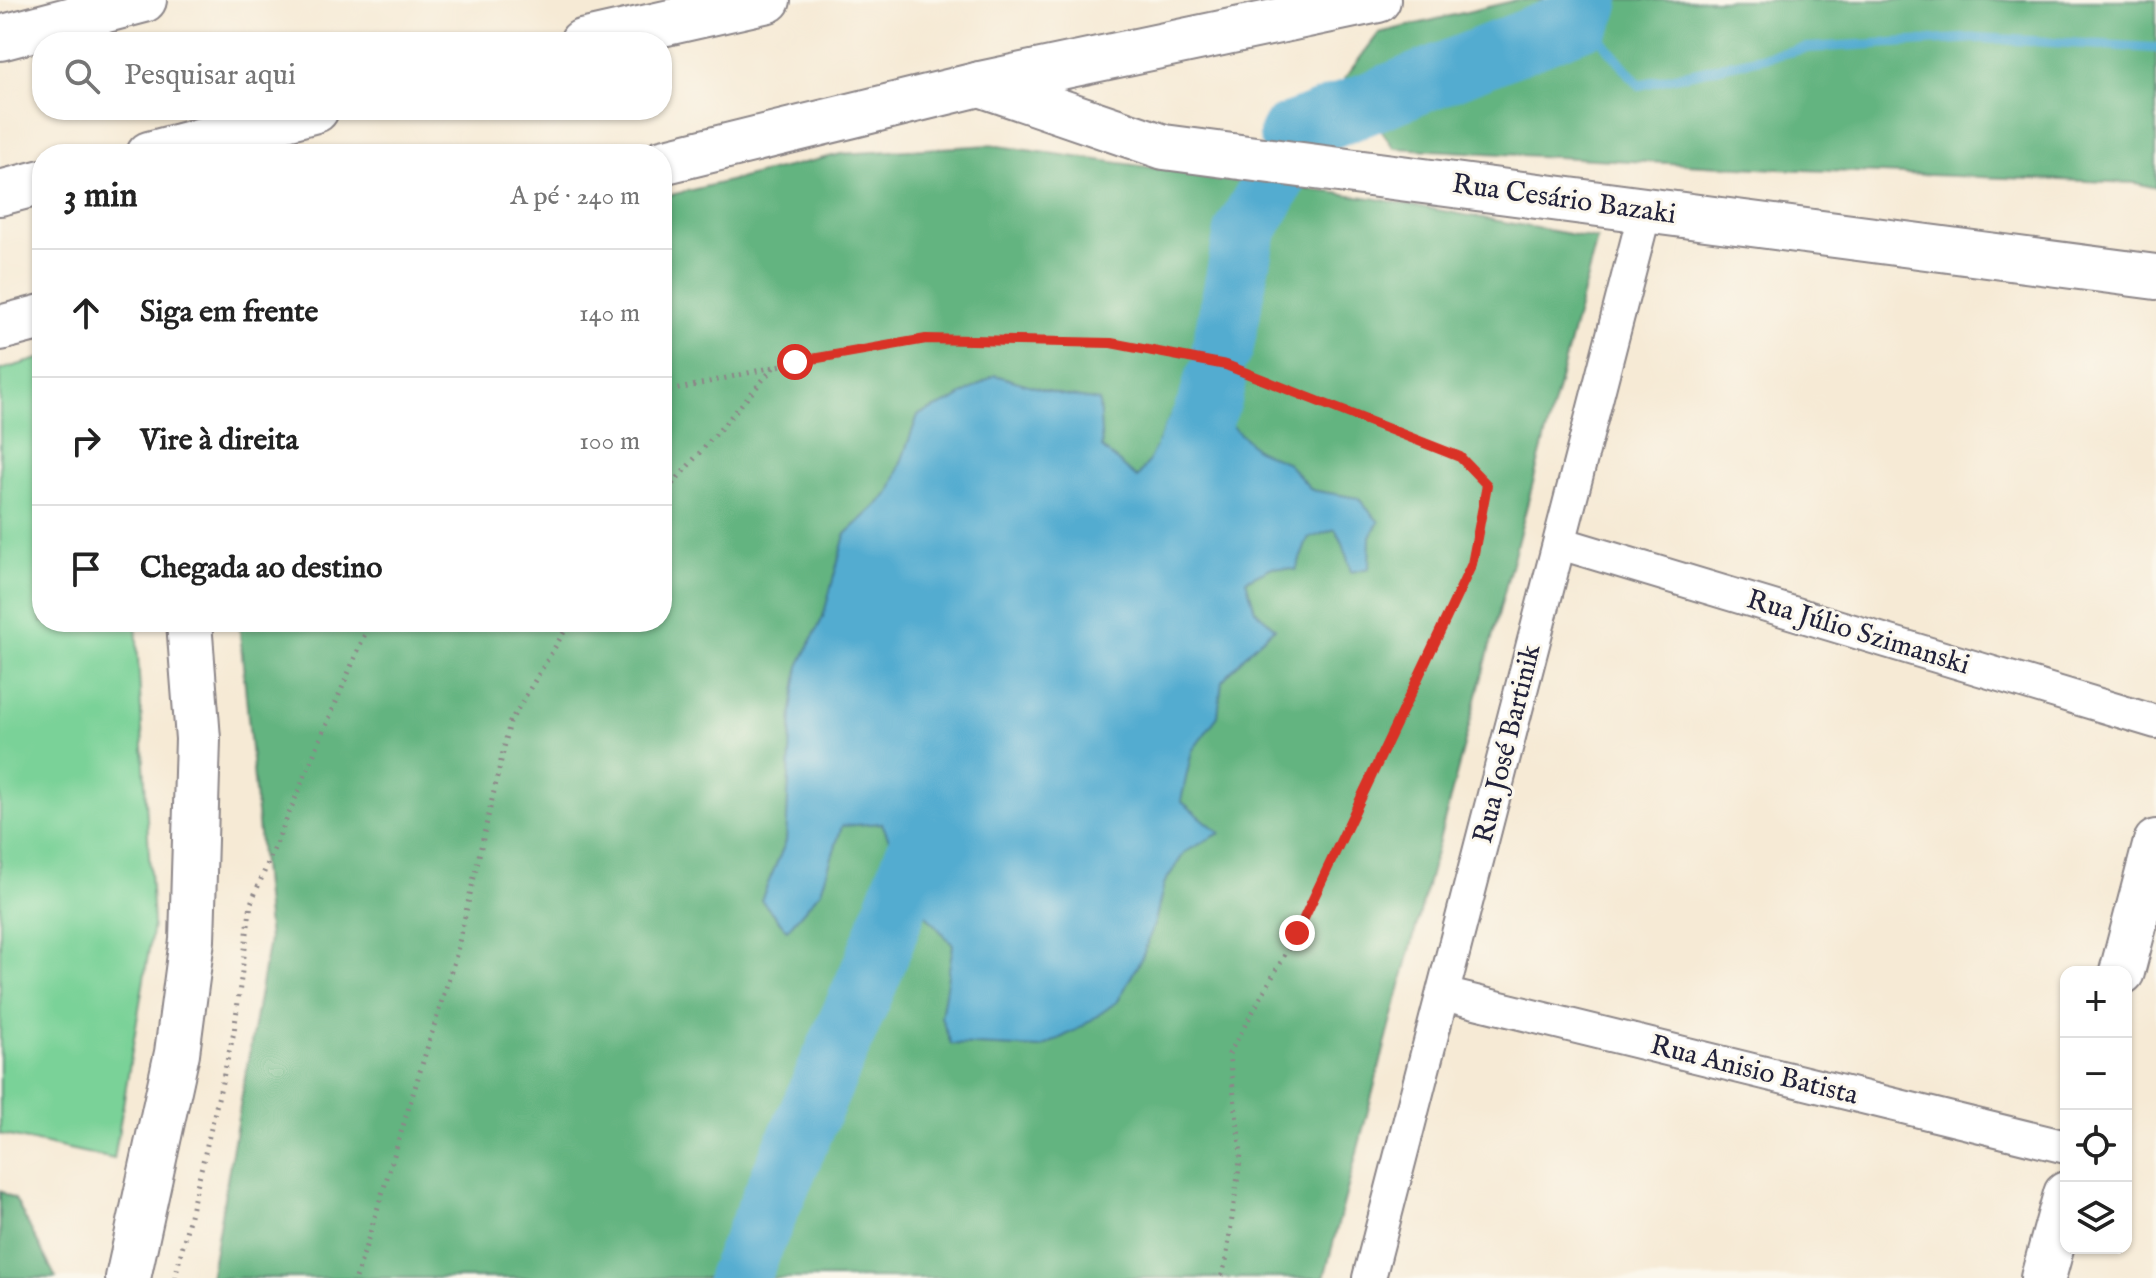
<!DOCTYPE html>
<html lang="pt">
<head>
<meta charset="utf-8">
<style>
	body { margin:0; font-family:"IM FELL English",serif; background:#f2f2f2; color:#222 }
	.controls { position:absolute; right:24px; bottom:24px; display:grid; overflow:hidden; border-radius:16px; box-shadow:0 2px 6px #0004 }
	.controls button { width:72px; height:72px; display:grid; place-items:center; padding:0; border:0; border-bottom:2px solid #e0e0e0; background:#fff; color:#222; font:40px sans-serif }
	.stop { position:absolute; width:24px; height:24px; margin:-18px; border:6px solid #d93025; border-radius:50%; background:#fff }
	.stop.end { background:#d93025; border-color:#fff; box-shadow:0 2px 8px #0008 }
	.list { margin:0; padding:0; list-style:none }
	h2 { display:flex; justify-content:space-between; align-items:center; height:104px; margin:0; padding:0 32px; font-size:34px }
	h2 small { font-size:26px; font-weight:400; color:#767676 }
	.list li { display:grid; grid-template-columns:52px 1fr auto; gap:24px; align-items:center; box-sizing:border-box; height:128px; padding:0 32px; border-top:2px solid #e0e0e0 }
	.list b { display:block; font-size:30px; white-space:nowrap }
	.list em { font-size:26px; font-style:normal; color:#767676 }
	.icon { flex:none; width:44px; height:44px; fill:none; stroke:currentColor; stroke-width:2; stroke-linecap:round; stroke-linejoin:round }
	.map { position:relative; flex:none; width:2156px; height:1278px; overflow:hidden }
	.search { position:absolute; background:#fff; box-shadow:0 2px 6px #0004; left:32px; top:32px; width:640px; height:88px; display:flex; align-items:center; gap:20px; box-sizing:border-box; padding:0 28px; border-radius:32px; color:#767676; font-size:30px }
	.panel { position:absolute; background:#fff; box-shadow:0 2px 6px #0004; left:32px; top:144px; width:640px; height:488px; border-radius:32px }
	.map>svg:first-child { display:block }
	.green { fill:#7ad298; stroke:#4e7a6a; stroke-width:2 }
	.forest { fill:#63b480; stroke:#426b5e; stroke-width:2 }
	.water { fill:#53acd0; stroke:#3a6786; stroke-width:2 }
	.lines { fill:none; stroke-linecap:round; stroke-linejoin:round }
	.stream { stroke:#53acd0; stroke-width:10 }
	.river { stroke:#53acd0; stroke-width:62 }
	.street-casing { stroke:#8c8688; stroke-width:36 }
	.secondary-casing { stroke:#8c8688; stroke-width:48 }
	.highway-casing { stroke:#8c8688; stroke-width:48 }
	.path { stroke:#8c8688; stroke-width:5; stroke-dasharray:2 6; stroke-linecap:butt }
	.street { stroke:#fff; stroke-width:32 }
	.secondary { stroke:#fff; stroke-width:44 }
	.highway { stroke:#fff; stroke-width:44 }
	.route { stroke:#d93025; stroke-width:10 }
	.labels { text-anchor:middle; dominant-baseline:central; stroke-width:6; stroke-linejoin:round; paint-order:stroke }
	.street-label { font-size:28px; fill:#22223b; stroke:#fbf7ec }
</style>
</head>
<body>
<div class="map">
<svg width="2156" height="1278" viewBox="0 0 2156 1278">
	<rect width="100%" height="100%" fill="#fbf7ec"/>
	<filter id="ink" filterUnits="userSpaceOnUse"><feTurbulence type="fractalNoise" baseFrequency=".0125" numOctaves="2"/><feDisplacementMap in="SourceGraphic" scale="16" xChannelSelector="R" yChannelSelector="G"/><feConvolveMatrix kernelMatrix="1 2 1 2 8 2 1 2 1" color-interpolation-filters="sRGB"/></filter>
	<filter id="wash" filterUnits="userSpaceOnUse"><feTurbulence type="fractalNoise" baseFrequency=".006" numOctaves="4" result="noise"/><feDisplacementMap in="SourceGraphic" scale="32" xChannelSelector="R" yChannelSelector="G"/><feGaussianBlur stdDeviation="1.8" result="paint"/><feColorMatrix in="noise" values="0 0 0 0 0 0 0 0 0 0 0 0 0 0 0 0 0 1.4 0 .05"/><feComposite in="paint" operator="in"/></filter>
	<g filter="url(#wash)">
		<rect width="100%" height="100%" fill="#f6ead5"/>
		<path class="green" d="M42,358v264h94l17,303 -39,234 -114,-25v-764z"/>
		<g class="forest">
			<path d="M1517,0h639v188l-20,-5 -359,-14 -383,-21 -50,-69 35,-46z"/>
			<path d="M991,145l381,53 225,41 -273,1039h-1114l59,-338 -30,-318h423v-425l179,-43z"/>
			<path d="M0,1191l15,8 41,79h-56z"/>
		</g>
		<path class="water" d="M995,375l64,19 40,7 3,47 35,30 14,-20 21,-46 19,-25 66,63 29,12 26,28 46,8 21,24 -9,14 -1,32 -18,4 -8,-29 -8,-14 -27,10 -12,31 -24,-3 -26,13 9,30 20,18 -20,17 -33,36 -4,35 -26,35 -11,50 39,32 -35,19 -21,32 -9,38 -12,33 -25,46 -38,27 -39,20 -90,-4 -10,-27 12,-72 -36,-40 -35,-82 -40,3 -21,65 -34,39 -26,-30 25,-59 6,-130 7,-45 24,-49 22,-82 45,-42 28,-78 34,-14z"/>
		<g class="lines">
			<path class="stream" d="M1583,18l56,67 167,-37 172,-10 178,10"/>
			<g class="river">
				<path d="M1290,134l293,-116 6,-18"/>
				<path d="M1223,346l22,-114 33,-58"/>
				<path d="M1174,482l35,-79 6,-22"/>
				<path d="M738,1278l134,-308 65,-171"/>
			</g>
		</g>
	</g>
	<g filter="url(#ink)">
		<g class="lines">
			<defs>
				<g id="street">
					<path d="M1560,543l596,179"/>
					<path d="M1443,994l623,153"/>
					<path d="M1369,1278l276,-1067"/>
				</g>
				<g id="secondary">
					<path d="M0,38l144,-38"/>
					<path d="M980,84l184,63 992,130"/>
					<path d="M662,162l318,-78 398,-84"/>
					<path d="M0,328l42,-11"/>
					<path d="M2122,972l34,-130"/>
					<path d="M128,1278l49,-225 15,-113 6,-201 -9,-117"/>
					<path d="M2043,1278l23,-84"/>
				</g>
				<g id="highway">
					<path d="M582,42l186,-42"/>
					<path d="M149,154l167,-44"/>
					<path d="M0,193l42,-11"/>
				</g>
			</defs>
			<use href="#street" class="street-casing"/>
			<use href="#secondary" class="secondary-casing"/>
			<use href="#highway" class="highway-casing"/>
			<g class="path">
				<path d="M662,393l133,-31 131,-23 185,4 115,22 234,92 27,28 -15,79 -42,92 -69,138 -64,139 -68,121 12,100 -15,107 -5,17"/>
				<path d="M662,496l112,-129"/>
				<path d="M175,1278l59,-246 17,-129 119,-281"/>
				<path d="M356,1278l100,-323 54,-233 60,-100"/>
			</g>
			<use href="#street" class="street"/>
			<use href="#secondary" class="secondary"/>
			<use href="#highway" class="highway"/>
		</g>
	</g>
	<g class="lines" filter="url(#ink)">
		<path class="route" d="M795,362l131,-23 185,4 115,22 234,92 27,28 -15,79 -175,369"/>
	</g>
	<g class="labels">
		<g class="street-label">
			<text transform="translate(1564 200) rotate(8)">Rua Cesário Bazaki</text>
			<text transform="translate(1858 633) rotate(17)">Rua Júlio Szimanski</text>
			<text transform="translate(1508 744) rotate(-76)">Rua José Bartinik</text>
			<text transform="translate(1754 1071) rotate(14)">Rua Anisio Batista</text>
		</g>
	</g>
</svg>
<div class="controls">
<button>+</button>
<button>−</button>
<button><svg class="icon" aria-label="locate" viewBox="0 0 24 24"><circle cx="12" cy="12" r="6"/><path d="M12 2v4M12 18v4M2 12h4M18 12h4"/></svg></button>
<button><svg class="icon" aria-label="layers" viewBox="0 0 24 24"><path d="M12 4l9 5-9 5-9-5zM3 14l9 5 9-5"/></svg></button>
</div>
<div class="stop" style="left:795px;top:362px"></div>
<div class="stop end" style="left:1297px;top:933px"></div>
<div class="search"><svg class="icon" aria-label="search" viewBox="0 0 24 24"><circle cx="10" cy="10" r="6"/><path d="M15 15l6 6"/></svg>Pesquisar aqui</div>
<section class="panel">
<h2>3 min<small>A pé · 240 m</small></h2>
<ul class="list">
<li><svg class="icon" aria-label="ahead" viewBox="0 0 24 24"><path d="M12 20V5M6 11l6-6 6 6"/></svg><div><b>Siga em frente</b></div><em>140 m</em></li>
<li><svg class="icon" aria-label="right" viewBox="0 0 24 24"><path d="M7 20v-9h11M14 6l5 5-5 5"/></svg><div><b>Vire à direita</b></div><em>100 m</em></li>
<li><svg class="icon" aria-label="arrive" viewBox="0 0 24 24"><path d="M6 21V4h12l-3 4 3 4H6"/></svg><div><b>Chegada ao destino</b></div></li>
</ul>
</section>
</div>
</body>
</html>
